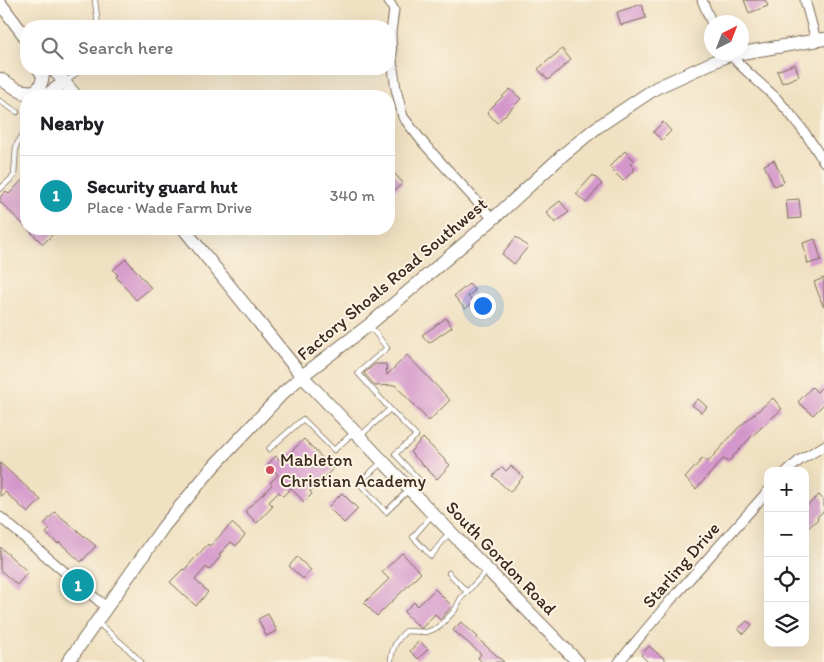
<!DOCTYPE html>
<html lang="en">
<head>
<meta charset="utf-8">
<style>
	body { margin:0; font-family:Itim,sans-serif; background:#f2f2f2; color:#202124 }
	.controls { position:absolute; right:15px; bottom:15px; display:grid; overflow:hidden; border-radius:10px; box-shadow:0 5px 20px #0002 }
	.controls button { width:45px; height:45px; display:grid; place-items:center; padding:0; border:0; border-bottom:1px solid #e0e0e0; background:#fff; color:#202124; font:25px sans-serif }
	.compass { position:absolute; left:704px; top:15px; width:45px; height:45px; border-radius:50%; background:#fff; box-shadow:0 5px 20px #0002; rotate:42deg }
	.you { position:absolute; left:482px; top:305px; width:18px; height:18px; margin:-12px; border:4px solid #fff; border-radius:50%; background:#1a73e8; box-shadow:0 0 0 8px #1a73e833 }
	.badge { display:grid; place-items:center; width:32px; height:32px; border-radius:50%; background:#2563eb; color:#fff; font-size:16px; font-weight:700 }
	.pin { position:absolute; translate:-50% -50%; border:2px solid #fff; box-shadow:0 1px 5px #0006 }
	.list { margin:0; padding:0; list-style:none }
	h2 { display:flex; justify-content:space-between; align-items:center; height:65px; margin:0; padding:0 20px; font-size:21px }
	h2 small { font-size:16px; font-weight:400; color:#757577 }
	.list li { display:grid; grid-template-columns:32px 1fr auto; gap:15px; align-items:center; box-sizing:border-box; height:80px; padding:0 20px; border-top:1px solid #e0e0e0 }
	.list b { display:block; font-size:19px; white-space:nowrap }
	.list p { margin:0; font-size:16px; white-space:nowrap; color:#757577 }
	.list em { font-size:16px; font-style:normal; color:#757577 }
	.icon { flex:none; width:28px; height:28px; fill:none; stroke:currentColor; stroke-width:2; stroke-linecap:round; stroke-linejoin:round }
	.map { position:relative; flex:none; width:824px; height:662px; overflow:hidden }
	.search { position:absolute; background:#fff; box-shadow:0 5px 20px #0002; left:20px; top:20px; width:375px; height:55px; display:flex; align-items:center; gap:12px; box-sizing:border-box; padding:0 18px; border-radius:20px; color:#757577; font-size:19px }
	.panel { position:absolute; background:#fff; box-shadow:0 5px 20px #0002; left:20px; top:90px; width:375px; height:145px; border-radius:20px }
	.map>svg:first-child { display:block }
	.building { fill:#d497cb }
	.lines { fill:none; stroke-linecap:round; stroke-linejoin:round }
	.lane-casing { stroke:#7a6a57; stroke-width:6 }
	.street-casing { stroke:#7a6a57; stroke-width:11 }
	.secondary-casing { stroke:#7a6a57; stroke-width:14 }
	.lane { stroke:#fff; stroke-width:4.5 }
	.street { stroke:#fff; stroke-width:9 }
	.secondary { stroke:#fff; stroke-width:12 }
	.poi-dot { fill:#d1495b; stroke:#fcf5e5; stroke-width:2 }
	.labels { text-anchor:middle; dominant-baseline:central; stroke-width:4; stroke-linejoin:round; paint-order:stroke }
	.street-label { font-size:18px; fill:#3b2a1e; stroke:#fcf5e5 }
	.poi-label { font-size:18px; fill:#3b2a1e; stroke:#fcf5e5; text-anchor:start }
</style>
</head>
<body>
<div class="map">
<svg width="824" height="662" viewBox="0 0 824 662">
	<rect width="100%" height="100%" fill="#fcf5e5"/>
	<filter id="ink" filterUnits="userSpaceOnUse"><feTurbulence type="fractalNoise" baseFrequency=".02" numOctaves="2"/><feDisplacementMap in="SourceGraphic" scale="10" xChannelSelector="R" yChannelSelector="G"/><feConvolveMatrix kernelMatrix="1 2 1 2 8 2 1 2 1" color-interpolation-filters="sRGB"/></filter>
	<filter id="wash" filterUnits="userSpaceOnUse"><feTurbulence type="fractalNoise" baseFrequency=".0096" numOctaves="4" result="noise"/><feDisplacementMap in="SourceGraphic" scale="20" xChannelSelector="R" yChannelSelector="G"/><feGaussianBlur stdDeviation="1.12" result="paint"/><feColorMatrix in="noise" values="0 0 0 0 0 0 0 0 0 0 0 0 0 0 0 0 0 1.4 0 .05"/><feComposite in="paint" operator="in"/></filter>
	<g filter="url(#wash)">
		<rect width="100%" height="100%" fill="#f0e1c2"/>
		<g id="blocks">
			<g class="building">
				<path d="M744,0h21l3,6 -19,7z"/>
				<path d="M642,4l4,14 -25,7 -4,-13z"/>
				<path d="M562,49l9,11 -23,20 -10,-11z"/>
				<path d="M795,64l4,12 -17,7 -5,-12z"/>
				<path d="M510,89l11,10 -24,24 -10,-11z"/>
				<path d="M663,122l8,9 -9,9 -9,-8z"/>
				<path d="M625,151l9,9 -4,4 5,5 -12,12 -14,-14z"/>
				<path d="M774,160l10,22 -10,4 -10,-21z"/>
				<path d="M395,174l8,9 -14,12v-16z"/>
				<path d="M593,175l9,9 -16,19 -10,-9z"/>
				<path d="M26,176v51l-26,-25v-5l6,-6 3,3z"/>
				<path d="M799,199l2,19 -13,1 -2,-19z"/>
				<path d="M560,201l9,11 -14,11 -9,-11z"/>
				<path d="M28,229h30l-15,15z"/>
				<path d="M516,237l12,10 -14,17 -12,-10z"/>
				<path d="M815,239l6,21 -13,4 -5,-21z"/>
				<path d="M126,259l25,29 -15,12 -20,-23 2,-2 -5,-5z"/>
				<path d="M824,278v28h-1l-9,-24z"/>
				<path d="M469,284l6,7 -7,5 5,6 -8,7 -11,-13z"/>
				<path d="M446,318l6,9 -23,16 -7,-8z"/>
				<path d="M407,355l43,45 -21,21 -34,-36 -20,1 -11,-13 11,-9h11l1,11z"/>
				<path d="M824,385v19l-11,11 -15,-13 14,-15 5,5z"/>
				<path d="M773,398l9,11 -31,28 -23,25 -5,-3 -27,30 -11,-11 18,-20 5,4 30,-34z"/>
				<path d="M698,399l9,8 -5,6 -10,-8z"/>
				<path d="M423,438l27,27 -13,14 -27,-27z"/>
				<path d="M304,439l29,30 -23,22 2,3 -8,8 -13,-14 -8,8 -4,-4 -10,10 4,4 -16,17 -12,-12 27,-26 -2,-2 8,-8 -10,-11 8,-8 5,6z"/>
				<path d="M0,463l41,37 -13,13 -23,-21 -5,5z"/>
				<path d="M511,466l12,11 -13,15 -17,-16 9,-9 4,4z"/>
				<path d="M342,493l16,16 -14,14 -16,-16z"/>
				<path d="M819,495l5,5v11l-7,6 1,2 -13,12v-24z"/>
				<path d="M55,512l41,34 -15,16 -22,-20 -1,2 -12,-11 4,-4 -6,-5z"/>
				<path d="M232,523l13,12 -9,11 -5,-4 -12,13 2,1 -12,14 -3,-3 -11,13 13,12 -12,14 -26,-24 13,-13 1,1 24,-26 2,2z"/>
				<path d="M0,547l28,25 -11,13 -17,-15z"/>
				<path d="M402,553l19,20 -44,43 -13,-13 25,-24 -7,-7z"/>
				<path d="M297,557l14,13 -8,9 -14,-13z"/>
				<path d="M435,589l17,17 -12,14 -5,-6 -13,14h-2l-16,-16 10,-10 4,4z"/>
				<path d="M268,614l9,17 -11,5 -8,-17z"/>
				<path d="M747,621l5,4 -8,9 -6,-5z"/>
				<path d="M461,622l17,15 -1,1 27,24h-22l-4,-4 3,-4 -28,-24z"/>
				<path d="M419,641l9,8 -10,10 -8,-8z"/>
				<path d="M649,646l19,16h-20l-7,-7z"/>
			</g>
		</g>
	</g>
	<g filter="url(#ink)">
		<use href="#blocks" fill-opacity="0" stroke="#7a6a57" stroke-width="1"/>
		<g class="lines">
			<defs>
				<g id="lane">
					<path d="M95,0l3,26"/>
					<path d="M66,82l15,-13"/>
					<path d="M0,101l17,11"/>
					<path d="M0,189l14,-13 2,-30 7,-12 3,3"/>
					<path d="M370,326l17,22 -29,25 32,36"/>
					<path d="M360,436l30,-27 26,27 -21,18 24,26 -33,32 -27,-29 23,-21"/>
					<path d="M269,449l34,-30 31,31 19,-17"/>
					<path d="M432,515l-19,22 18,19 18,-23"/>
					<path d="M449,573l18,19"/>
					<path d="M97,622l30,26 14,14"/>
					<path d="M391,662c0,-13 6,-23 15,-31l21,1 12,-5 16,-17 6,-12 26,-27"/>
				</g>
				<g id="street">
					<path d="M388,0l6,10 -3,22 1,29 4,28 7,28 22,28 68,74"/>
					<path d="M702,0l10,24"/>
					<path d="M805,0l11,40"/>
					<path d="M729,53c14,17 32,30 48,46 16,17 35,43 47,63"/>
					<path d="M787,471l13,-11 24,-14"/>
					<path d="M0,517l106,90"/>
					<path d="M619,662l51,-61 98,-110"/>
				</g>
				<g id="secondary">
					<path d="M0,3l26,35"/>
					<path d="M53,69l23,27"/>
					<path d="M0,79l24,14"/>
					<path d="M18,90c16,3 22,3 25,-14l-4,-7"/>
					<path d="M45,96l20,-14"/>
					<path d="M184,229l118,147 131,138 145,148"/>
					<path d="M68,662l96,-136 49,-59 70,-74 19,-17 67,-51 124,-106 71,-65 32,-26 60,-40 68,-31 6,-2 94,-16"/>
				</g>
			</defs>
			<use href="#lane" class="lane-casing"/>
			<use href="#street" class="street-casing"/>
			<use href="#secondary" class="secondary-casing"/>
			<use href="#lane" class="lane"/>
			<use href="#street" class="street"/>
			<use href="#secondary" class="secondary"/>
		</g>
	</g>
	<circle class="poi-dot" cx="270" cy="470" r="5"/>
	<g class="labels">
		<g class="street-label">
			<text transform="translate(392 279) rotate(-40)">Factory Shoals Road Southwest</text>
			<text transform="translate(501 558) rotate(46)">South Gordon Road</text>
			<text transform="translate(681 565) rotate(-49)">Starling Drive</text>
		</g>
		<g class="poi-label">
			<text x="280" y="460">Mableton<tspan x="280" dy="21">Christian Academy</tspan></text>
		</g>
	</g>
</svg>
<div class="controls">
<button>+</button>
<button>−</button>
<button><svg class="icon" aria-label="locate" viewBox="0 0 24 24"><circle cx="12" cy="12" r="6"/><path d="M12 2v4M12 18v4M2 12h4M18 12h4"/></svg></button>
<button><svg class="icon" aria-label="layers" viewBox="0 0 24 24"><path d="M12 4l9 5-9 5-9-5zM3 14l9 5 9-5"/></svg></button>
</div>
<svg class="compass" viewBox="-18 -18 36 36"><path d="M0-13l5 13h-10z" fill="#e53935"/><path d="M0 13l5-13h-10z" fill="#757577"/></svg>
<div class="you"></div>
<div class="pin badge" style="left:78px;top:585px;background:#0f9aa8">1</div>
<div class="search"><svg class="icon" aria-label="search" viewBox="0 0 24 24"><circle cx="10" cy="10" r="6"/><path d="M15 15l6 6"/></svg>Search here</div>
<section class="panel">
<h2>Nearby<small></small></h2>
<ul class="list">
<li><span class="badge" style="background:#0f9aa8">1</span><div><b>Security guard hut</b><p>Place · Wade Farm Drive</p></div><em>340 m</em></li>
</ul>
</section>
</div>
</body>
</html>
